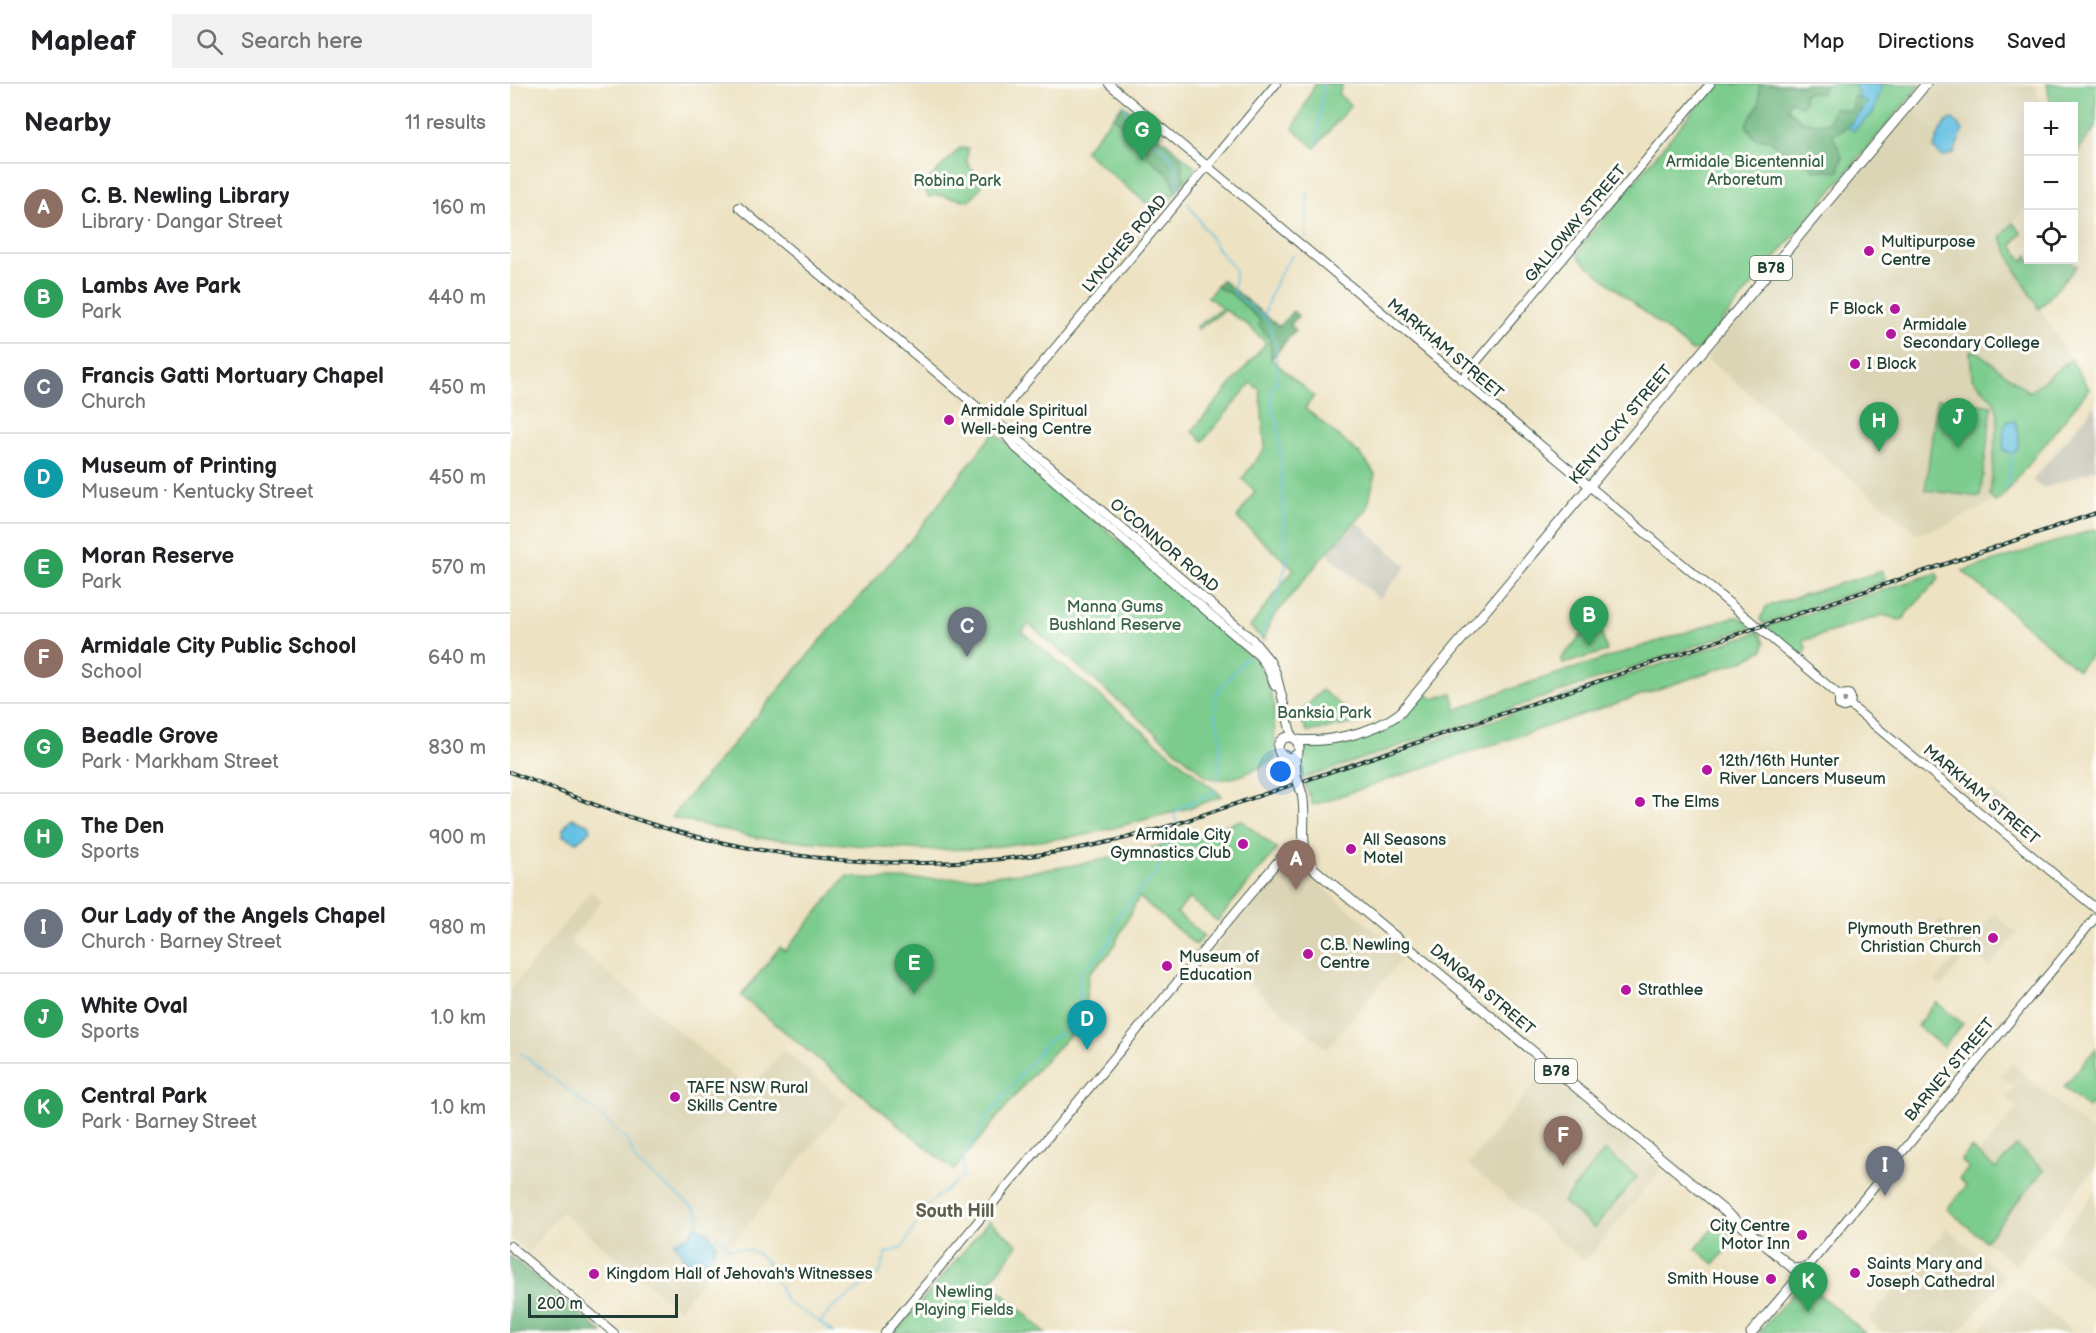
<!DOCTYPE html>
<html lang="en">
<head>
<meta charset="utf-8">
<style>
	body { margin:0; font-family:"Balsamiq Sans",sans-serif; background:#f2f2f2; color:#202124 }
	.controls { position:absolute; right:18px; top:18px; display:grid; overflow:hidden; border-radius:0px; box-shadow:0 6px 24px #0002 }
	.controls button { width:54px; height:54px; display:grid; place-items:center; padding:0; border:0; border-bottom:2px solid #e0e0e0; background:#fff; color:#202124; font:30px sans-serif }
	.scale { position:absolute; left:18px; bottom:15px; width:150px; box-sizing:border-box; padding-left:6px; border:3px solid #1f3d34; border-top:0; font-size:16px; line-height:21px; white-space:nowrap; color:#1f3d34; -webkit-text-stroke:4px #fdfcf7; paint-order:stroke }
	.you { position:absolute; left:771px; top:688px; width:21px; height:21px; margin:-15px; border:4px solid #fff; border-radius:50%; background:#1a73e8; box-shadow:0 0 0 9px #1a73e833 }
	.badge { display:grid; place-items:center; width:39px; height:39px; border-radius:50%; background:#b5179e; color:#fff; font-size:20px; font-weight:700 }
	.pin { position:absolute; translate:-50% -50px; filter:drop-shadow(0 2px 3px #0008) }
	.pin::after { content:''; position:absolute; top:32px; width:21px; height:18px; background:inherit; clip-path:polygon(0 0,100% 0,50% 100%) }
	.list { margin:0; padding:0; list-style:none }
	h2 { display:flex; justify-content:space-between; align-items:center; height:78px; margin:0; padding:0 24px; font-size:26px }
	h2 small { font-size:20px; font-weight:400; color:#757577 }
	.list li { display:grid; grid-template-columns:39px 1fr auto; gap:18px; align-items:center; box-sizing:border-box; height:90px; padding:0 24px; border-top:2px solid #e0e0e0 }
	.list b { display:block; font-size:22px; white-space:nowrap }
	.list p { margin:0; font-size:20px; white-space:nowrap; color:#757577 }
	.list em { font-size:20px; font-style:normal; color:#757577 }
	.icon { flex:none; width:33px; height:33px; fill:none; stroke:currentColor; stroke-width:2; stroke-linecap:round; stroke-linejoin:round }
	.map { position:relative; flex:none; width:1586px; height:1249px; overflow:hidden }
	header { display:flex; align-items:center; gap:36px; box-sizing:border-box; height:84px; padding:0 30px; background:#fff; border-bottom:2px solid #e0e0e0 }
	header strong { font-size:28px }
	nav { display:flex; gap:33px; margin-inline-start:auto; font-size:21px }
	.search { width:420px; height:54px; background:#f2f2f2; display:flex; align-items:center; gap:15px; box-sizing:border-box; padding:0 21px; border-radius:0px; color:#757577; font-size:22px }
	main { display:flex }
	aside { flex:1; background:#fff }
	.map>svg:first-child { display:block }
	.built { fill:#dbd5b5 }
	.industrial { fill:#c6c5b8 }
	.green { fill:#7ccc8d; stroke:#4e8460; stroke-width:1.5 }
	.forest { fill:#65b078; stroke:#427656; stroke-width:1.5 }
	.water { fill:#65c1e3; stroke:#427f8c; stroke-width:1.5 }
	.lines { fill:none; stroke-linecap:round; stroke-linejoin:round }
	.stream { stroke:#65c1e3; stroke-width:1.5 }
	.tertiary-casing { stroke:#3e5649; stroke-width:10 }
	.primary-casing { stroke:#3e5649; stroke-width:11 }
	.tertiary { stroke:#fff; stroke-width:8 }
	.primary { stroke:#fff; stroke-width:9 }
	.rail-casing { stroke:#1f3d34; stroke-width:4 }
	.rail { stroke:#fdfcf7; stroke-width:1.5; stroke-dasharray:4.5; stroke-linecap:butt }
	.primary-bridge-casing { stroke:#3e5649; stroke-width:11; stroke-linecap:butt }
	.primary-bridge { stroke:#fff; stroke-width:9 }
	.poi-dot { fill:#b5179e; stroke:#fdfcf7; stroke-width:2 }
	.labels { text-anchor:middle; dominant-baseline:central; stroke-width:6; stroke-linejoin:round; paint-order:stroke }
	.shield { fill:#fdfcf7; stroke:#62766e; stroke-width:1.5 }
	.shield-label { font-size:15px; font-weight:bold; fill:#1f3d34 }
	.park-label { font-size:16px; fill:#36614a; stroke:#fdfcf7 }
	.street-label { font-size:16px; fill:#1f3d34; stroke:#fdfcf7 }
	.poi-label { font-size:16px; fill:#1f3d34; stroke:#fdfcf7; text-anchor:start }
	.neighbourhood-label { font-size:18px; font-weight:bold; fill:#5d604e; stroke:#fdfcf7 }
</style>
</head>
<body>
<header>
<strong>Mapleaf</strong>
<div class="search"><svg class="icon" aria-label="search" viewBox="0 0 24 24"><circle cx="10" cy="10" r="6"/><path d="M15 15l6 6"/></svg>Search here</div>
<nav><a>Map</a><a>Directions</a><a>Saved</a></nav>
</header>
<main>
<aside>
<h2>Nearby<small>11 results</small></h2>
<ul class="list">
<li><span class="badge" style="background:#8d6e63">A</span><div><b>C. B. Newling Library</b><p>Library · Dangar Street</p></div><em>160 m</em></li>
<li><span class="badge" style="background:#2e9e5b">B</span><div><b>Lambs Ave Park</b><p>Park</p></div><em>440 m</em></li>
<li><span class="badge" style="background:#6b7280">C</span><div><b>Francis Gatti Mortuary Chapel</b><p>Church</p></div><em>450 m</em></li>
<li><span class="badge" style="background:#0f9aa8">D</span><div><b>Museum of Printing</b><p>Museum · Kentucky Street</p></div><em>450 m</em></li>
<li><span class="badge" style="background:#2e9e5b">E</span><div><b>Moran Reserve</b><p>Park</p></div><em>570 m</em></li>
<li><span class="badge" style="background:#8d6e63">F</span><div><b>Armidale City Public School</b><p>School</p></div><em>640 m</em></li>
<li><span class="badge" style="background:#2e9e5b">G</span><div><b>Beadle Grove</b><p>Park · Markham Street</p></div><em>830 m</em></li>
<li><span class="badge" style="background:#2e9e5b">H</span><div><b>The Den</b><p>Sports</p></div><em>900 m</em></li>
<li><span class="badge" style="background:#6b7280">I</span><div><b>Our Lady of the Angels Chapel</b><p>Church · Barney Street</p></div><em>980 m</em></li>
<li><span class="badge" style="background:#2e9e5b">J</span><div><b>White Oval</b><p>Sports</p></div><em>1.0 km</em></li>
<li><span class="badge" style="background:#2e9e5b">K</span><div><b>Central Park</b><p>Park · Barney Street</p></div><em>1.0 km</em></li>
</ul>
</aside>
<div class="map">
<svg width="1586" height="1249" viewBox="0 0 1586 1249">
	<rect width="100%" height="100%" fill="#fdfcf7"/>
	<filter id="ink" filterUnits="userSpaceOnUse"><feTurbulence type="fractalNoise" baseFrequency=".0167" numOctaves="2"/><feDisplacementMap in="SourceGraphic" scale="12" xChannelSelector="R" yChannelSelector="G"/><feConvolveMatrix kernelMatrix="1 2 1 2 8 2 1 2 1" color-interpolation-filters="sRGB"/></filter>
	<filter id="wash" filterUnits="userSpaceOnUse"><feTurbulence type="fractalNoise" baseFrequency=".008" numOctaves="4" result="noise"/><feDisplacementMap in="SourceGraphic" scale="24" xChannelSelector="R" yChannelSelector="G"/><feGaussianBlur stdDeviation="1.35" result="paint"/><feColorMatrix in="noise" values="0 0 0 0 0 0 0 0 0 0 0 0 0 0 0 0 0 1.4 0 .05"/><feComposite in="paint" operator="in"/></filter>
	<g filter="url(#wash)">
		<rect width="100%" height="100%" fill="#ede2c2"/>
		<g class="built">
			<path d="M1422,0h103l5,22h-12v98l-27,33 15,33 73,119 -87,108 -55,28 -29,9 -212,-176z"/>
			<path d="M1482,706l19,15 -11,14 -19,-16z"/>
			<path d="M779,775l115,96 -77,94 -115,-96z"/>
			<path d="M81,807l11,10 -32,40 180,149 33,-40 64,53 -168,206 -118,-97 -33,41 -18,-15v-248z"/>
			<path d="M1484,829l23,20 -28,34 -19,-16 -29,36 -6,-5 20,-24 -29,-23 13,-16 30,24z"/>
			<path d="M1501,979l85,72v32l-81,98 -30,-24 59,-71h-48l-18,-15 39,-47 -11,-10 9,-11 -14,-12z"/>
			<path d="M1035,987l114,96v5l-72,87h-5l-114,-94z"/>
			<path d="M1586,1107v101l-49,-40z"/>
			<path d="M1437,1144l56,47v5l-45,53h-74l-16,-13z"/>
			<path d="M1507,1202l50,41 7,6h-96z"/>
		</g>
		<g class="industrial">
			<path d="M1586,320v65l-52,19 -12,-7z"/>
			<path d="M848,439l49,43 -28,33 -53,-46z"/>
		</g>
		<g class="green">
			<path d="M805,0h27l-3,11 12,10 -36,43 -22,-19z"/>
			<path d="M1205,0h206l-223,266 -6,1 -111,-91 -3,-5 4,-10z"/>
			<path d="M1537,0h49v43l-22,29v-50h-23z"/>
			<path d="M613,21l73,63 -38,45 -74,-62z"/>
			<path d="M450,64l8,1 -1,13 15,24 -13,15 -32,-6 -9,2 -4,-13z"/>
			<path d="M1503,139l9,10 -10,12 11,16 5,-6v5h41l8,6 -38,43 -23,-39 -15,-33z"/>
			<path d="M712,196l57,47 14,-16 5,5 -8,9 5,5 -24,29 43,37 -9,12 57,48 13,18 -8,36 -41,43 -54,66 -8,21 -14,-13 44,-58 -57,-51 18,-27 -13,-12 23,-31 -5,-58 -9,-7 -48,58 -11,-10 74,-88 -18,-18 -23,-15 -27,19 -2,-2 26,-19 -14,-11z"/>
			<path d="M1460,267h6l53,41 42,-33 18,30 -87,108 -7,5 -5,-6 8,-82 -4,-13 -22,-23z"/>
			<path d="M1427,315l55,7 -12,91 -55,-7z"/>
			<path d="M484,348l264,230 7,13 9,29 1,55c-21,12 -43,25 -68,18l-178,-153 -7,8 200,164 -29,11 -107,28 -109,14 -52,1 -168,-12 -86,-21 156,-184 88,-98z"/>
			<path d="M1586,445v121l-18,20 -115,-99z"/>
			<path d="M1372,487l4,10 -123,43 -3,-5 7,-13z"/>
			<path d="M1427,489l2,6 -33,35 -1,4 -5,2 -17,-5 -80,26 4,8 -4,7 -38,-29z"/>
			<path d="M1087,533l10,34 -44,13 -2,-5z"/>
			<path d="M1223,533h7l12,10 -450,152 -3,-4c-3,-14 1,-25 13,-32 53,-9 76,-7 112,-51l9,7 19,-6 4,17 42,-17z"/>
			<path d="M1248,548l7,10 -2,8 -18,10 -432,145 -9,-22z"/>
			<path d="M812,606l40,32 -54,10 -10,-17z"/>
			<path d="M731,736l36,29 -60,72 -28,-23 -12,15 27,23 -8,9 -57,-48 -29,56 -21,20 -4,34 -15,28 -33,34 -83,101 -213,-174 39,-49 5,4 61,-74c133,10 270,-11 395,-57z"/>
			<path d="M1426,918l27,22 -20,23 -26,-21z"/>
			<path d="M1586,964v51l-8,9 -24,-21z"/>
			<path d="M1506,1062l28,24 -59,71 -38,-32 19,-23 -7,-7 10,-11 -8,-8 10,-12 25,21z"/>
			<path d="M1095,1066l32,27 -43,51 -31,-26z"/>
			<path d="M479,1137l29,24 -28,37 56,51h-151z"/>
			<path d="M1207,1139l18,16 -21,25 -18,-15z"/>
			<path d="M1288,1203h9l8,4 50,42h-107z"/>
		</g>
		<g class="forest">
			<path d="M1249,0h65l-2,10 -15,-2 -4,4 2,5 -4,6 -10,-7 -4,7c13,17 21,18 42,15l5,-14 18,3 2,-15 6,1 -1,19 -11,11 -16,7 10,22 -3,15 -25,-1 -13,-14 -17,-2 -13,-14 -16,-2 -9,-13 13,-21z"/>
			<path d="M613,21l57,49 5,27 -9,11c-3,-19 -18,-25 -30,-37l2,-7 -7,-1 -27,-31z"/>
			<path d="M712,196l57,47 14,-16 5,5 -8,9 5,5 -24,29 -1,-19 -11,-15 1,-5 -28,-26 -15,-7z"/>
			<path d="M0,1172l93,77h-93z"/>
		</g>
		<g class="water">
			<path d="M1338,0h35l-10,29 -20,18 -5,-4 19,-24 -7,-4 -6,-15z"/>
			<path d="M1443,35l10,11 -9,23 -12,4 -8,-9c3,-11 8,-27 19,-29z"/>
			<path d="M1498,337h7c4,10 7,25 -2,33l-10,-4 1,-22z"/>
			<path d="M62,734l17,6 2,6 -14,12 -14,-6v-7z"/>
			<path d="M185,1142l13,6 8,11c-3,14 -8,19 -22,22l-8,-4 -12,-19 17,-8z"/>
		</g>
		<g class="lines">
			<g class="stream">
				<path d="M612,0l1,3"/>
				<path d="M614,20c12,45 55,30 54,85"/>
				<path d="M807,59l6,-59"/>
				<path d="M678,119l29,45 18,22 -1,23 34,28 8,25 1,33 -6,13 1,18 6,13 9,138 -10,38 -17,39"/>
				<path d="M796,154l2,-45"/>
				<path d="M754,232c6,-23 14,-43 29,-61"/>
				<path d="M1496,405l7,-35"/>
				<path d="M708,695l3,-41 -6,-24 1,-20 30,-37"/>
				<path d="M11,969l81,64 27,26 7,19 59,47 5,8 -3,10"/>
				<path d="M203,1155l4,-2 8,4 3,8c30,-3 40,10 51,36 2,5 4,14 8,17 16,11 32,17 46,31"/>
				<path d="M311,1237l11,-12 48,-36 6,-19 17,-7 24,-42 36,-28 1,-19 24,-42 58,-73 18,-11 15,-23 2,-38 21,-18 9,-13 6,-23 38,-43 14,-33 9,-12 -4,-15 9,-8 30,-13 3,-4"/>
			</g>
		</g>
	</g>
	<g filter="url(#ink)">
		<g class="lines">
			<defs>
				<g id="tertiary">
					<path d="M599,0l730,611"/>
					<path d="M229,123l255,214 18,13 240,205 18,22 6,12 16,64"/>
					<path d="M951,296l249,-296"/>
					<path d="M484,337l282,-337"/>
					<path d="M491,345l15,19 243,208 8,11 8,19"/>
					<path d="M1329,611v10l5,2 6,-2"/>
					<path d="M1329,611l10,-1 2,4 -1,7"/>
					<path d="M1340,621l244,202"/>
					<path d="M0,1162l104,87"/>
					<path d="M1296,1185l289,-351"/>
					<path d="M375,1249l403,-484 14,-4"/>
				</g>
				<g id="primary">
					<path d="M786,656c33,3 78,-7 104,-27l526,-629"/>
					<path d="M785,672l-6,2 -9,-4c-5,-10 1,-18 12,-17l6,5 1,6"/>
					<path d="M786,691l-1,-19 3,-3"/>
					<path d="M792,710c6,26 -6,51 12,75l480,400"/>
					<path d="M1284,1185l10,-1 5,6 -4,8h-10"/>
					<path d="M1241,1249l44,-51"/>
				</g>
			</defs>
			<use href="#tertiary" class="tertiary-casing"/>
			<use href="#primary" class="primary-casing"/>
			<use href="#tertiary" class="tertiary"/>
			<use href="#primary" class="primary"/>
			<defs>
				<path id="rail" d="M0,688c59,23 118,47 180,63 158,40 333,38 489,-12l917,-310"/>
			</defs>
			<use href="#rail" class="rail-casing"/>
			<use href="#rail" class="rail"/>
			<defs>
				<path id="primary-bridge" d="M786,691l6,19"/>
			</defs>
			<use href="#primary-bridge" class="primary-bridge-casing"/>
			<use href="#primary-bridge" class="primary-bridge"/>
		</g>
	</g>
	<g class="poi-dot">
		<circle cx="1359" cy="167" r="6"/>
		<circle cx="1385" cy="225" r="6"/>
		<circle cx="1381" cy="250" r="6"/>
		<circle cx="1345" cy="280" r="6"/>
		<circle cx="439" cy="336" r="6"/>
		<circle cx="1197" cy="686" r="6"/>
		<circle cx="1130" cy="718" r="6"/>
		<circle cx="733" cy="760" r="6"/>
		<circle cx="841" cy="765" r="6"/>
		<circle cx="1483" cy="854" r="6"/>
		<circle cx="798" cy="870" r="6"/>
		<circle cx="657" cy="882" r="6"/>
		<circle cx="1116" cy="906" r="6"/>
		<circle cx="165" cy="1013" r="6"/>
		<circle cx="1292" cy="1151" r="6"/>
		<circle cx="1345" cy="1189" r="6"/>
		<circle cx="84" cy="1190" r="6"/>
		<circle cx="1261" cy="1195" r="6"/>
	</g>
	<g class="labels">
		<g class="shield">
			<rect x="1240" y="172" width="42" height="24" rx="4.5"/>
			<rect x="1025" y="975" width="42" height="24" rx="4.5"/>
		</g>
		<g class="shield-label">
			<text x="1261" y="184">B78</text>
			<text x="1046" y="987">B78</text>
		</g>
		<g class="park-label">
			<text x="1235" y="78">Armidale Bicentennial<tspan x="1235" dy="18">Arboretum</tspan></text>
			<text x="447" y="97">Robina Park</text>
			<text x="605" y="523">Manna Gums<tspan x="605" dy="18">Bushland Reserve</tspan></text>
			<text x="814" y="629">Banksia Park</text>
			<text x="454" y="1208">Newling<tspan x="454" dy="18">Playing Fields</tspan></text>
		</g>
		<g class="street-label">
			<text transform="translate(1066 140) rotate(-50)">GALLOWAY STREET</text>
			<text transform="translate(615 160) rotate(-50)">LYNCHES ROAD</text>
			<text transform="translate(935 265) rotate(40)">MARKHAM STREET</text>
			<text transform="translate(1111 341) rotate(-50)">KENTUCKY STREET</text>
			<text transform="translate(654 462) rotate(40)">O'CONNOR ROAD</text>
			<text transform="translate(1471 711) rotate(40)">MARKHAM STREET</text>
			<text transform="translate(972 906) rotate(40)">DANGAR STREET</text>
			<text transform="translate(1440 986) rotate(-50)">BARNEY STREET</text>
		</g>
		<g class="poi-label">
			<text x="1371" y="158">Multipurpose<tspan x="1371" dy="18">Centre</tspan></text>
			<text x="1373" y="225" text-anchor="end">F Block</text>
			<text x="1393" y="241">Armidale<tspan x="1393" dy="18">Secondary College</tspan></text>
			<text x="1357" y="280">I Block</text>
			<text x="451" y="327">Armidale Spiritual<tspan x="451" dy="18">Well-being Centre</tspan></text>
			<text x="1209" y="677">12th/16th Hunter<tspan x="1209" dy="18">River Lancers Museum</tspan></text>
			<text x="1142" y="718">The Elms</text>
			<text x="721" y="751" text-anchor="end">Armidale City<tspan x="721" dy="18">Gymnastics Club</tspan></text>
			<text x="853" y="756">All Seasons<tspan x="853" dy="18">Motel</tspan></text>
			<text x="1471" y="845" text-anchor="end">Plymouth Brethren<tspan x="1471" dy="18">Christian Church</tspan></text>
			<text x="810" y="861">C.B. Newling<tspan x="810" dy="18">Centre</tspan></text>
			<text x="669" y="873">Museum of<tspan x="669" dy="18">Education</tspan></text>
			<text x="1128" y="906">Strathlee</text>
			<text x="177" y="1004">TAFE NSW Rural<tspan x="177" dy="18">Skills Centre</tspan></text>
			<text x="1280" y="1142" text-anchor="end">City Centre<tspan x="1280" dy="18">Motor Inn</tspan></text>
			<text x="1357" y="1180">Saints Mary and<tspan x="1357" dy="18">Joseph Cathedral</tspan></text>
			<text x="96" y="1190">Kingdom Hall of Jehovah's Witnesses</text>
			<text x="1249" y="1195" text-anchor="end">Smith House</text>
		</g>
		<g class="neighbourhood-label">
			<text x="445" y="1127">South Hill</text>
		</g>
	</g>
</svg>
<div class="controls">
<button>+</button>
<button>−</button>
<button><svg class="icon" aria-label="locate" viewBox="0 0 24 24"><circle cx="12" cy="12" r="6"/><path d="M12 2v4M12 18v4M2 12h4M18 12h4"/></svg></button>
</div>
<div class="scale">200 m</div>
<div class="you"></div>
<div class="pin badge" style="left:786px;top:806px;background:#8d6e63">A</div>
<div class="pin badge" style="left:1079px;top:562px;background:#2e9e5b">B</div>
<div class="pin badge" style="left:457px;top:573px;background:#6b7280">C</div>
<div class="pin badge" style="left:577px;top:966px;background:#0f9aa8">D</div>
<div class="pin badge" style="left:404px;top:910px;background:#2e9e5b">E</div>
<div class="pin badge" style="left:1053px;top:1082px;background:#8d6e63">F</div>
<div class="pin badge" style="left:632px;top:77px;background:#2e9e5b">G</div>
<div class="pin badge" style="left:1369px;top:368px;background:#2e9e5b">H</div>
<div class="pin badge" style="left:1375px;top:1112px;background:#6b7280">I</div>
<div class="pin badge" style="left:1448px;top:364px;background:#2e9e5b">J</div>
<div class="pin badge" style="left:1298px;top:1228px;background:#2e9e5b">K</div>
</div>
</main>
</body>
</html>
